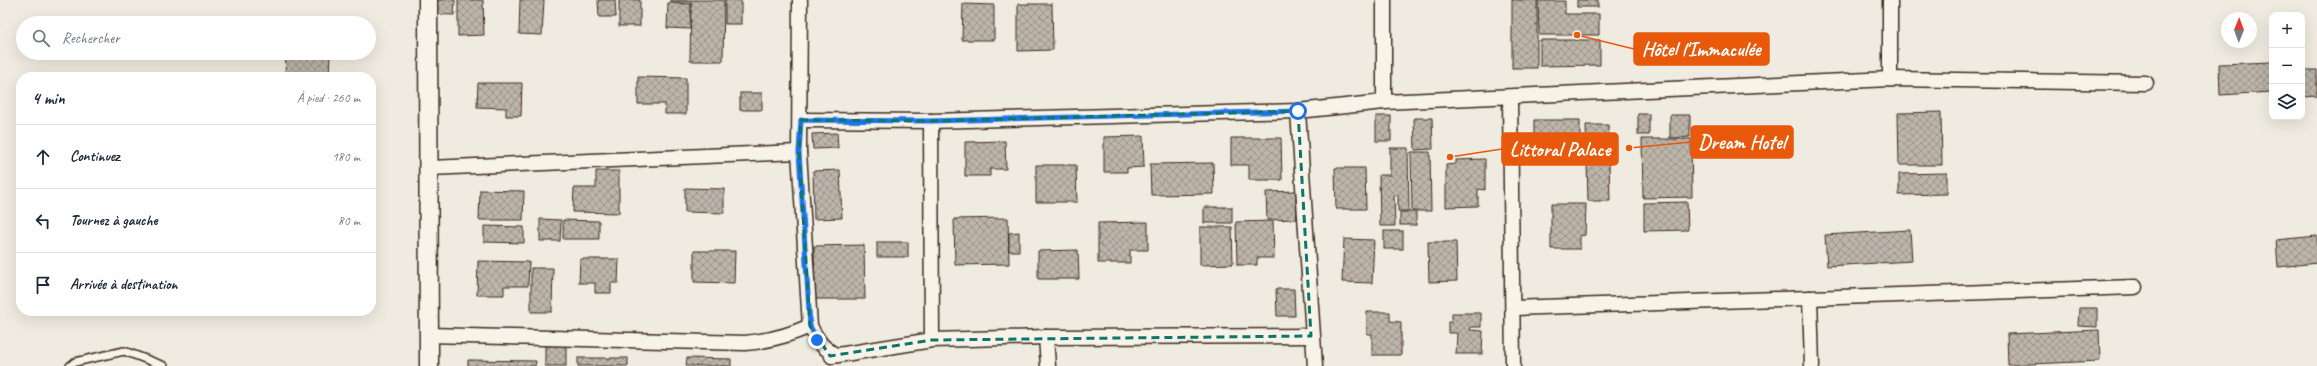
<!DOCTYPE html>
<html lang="fr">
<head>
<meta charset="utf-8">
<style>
	body { margin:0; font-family:Caveat,sans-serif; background:#f2f2f3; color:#1f2937 }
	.controls { position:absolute; right:12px; top:12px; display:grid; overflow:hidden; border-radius:8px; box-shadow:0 4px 16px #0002 }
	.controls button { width:36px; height:36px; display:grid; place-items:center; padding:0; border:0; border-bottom:1px solid #e0e1e3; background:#fff; color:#1f2937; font:20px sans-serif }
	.compass { position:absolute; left:2221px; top:12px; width:36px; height:36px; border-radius:50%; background:#fff; box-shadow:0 4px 16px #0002; rotate:1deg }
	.stop { position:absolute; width:12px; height:12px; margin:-9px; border:3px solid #1a73e8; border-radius:50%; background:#fff }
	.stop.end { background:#1a73e8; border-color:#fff; box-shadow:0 1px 4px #0008 }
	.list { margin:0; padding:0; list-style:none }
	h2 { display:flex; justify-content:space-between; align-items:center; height:52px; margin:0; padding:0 16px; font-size:17px }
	h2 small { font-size:13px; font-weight:400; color:#747a83 }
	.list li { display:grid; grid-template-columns:26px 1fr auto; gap:12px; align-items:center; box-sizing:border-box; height:64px; padding:0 16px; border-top:1px solid #e0e1e3 }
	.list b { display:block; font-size:15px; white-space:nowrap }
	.list em { font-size:13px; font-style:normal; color:#747a83 }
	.icon { flex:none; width:22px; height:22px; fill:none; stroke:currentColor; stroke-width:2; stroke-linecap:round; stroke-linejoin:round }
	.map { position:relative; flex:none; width:2317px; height:366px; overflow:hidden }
	.search { position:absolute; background:#fff; box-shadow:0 4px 16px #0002; left:16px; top:16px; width:360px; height:44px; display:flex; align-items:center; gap:10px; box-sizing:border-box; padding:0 14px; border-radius:22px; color:#747a83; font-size:15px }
	.panel { position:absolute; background:#fff; box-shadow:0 4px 16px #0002; left:16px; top:72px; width:360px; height:244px; border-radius:16px }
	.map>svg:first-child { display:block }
	.building { fill:url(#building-cross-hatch); stroke:#3b2a1e }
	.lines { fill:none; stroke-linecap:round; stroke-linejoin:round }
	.service-casing { stroke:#3b2a1e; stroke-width:10 }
	.minor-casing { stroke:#3b2a1e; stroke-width:17 }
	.tertiary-casing { stroke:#3b2a1e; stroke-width:21 }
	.service { stroke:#f7f3e8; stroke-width:7 }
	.minor { stroke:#f7f3e8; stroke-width:14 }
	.tertiary { stroke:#f7f3e8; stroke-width:18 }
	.route { stroke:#1a73e8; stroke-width:5 }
	.marked { fill:none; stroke:#0f766e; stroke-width:3; stroke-dasharray:8 5; stroke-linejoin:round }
	.leader { fill:none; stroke:#e8590c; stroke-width:1.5 }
	.callout-dot { fill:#e8590c; stroke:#f7f3e8; stroke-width:1.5 }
	.callout { fill:#e8590c; stroke:#e8590c; stroke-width:1.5 }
	.callout-label { font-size:20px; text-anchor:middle; font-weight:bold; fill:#fff }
</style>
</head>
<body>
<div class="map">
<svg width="2317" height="366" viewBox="0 0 2317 366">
	<defs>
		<pattern id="building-cross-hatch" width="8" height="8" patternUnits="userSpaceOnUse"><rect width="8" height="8" fill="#bdb5aa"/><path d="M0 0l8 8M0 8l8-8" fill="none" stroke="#9b938a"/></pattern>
	</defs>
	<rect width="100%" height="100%" fill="#efebe0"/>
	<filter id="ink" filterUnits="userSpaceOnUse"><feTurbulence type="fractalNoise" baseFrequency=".025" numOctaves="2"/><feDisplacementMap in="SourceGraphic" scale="8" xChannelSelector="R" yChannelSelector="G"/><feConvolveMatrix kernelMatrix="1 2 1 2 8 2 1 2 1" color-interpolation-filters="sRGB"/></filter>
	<g filter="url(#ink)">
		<g class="building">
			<path d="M431,0h24l-1,15 -24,-1z"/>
			<path d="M458,0h25l1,35 -26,1z"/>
			<path d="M520,0h24l-2,35 -23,-1z"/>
			<path d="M598,0h17l1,17h-17z"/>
			<rect x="619" y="0" width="21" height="26"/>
			<path d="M670,0h54l-1,61h-33l1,-59h-21z"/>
			<rect x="725" y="0" width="16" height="24"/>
			<rect x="1512" y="0" width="25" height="68"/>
			<rect x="1577" y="0" width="21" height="7"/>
			<path d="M1538,1h27v13h34v21h-60z"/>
			<path d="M668,3l23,1 -1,25 -23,-1z"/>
			<path d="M963,4l31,1v35h-32z"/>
			<path d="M1018,4h34l1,46 -35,1z"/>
			<path d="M1540,40h60v25l-60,1z"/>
			<path d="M286,53h44l-1,24h-44z"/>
			<path d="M2272,62v30l-52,3 -1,-31z"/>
			<path d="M2302,70h15v26l-15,1z"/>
			<path d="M638,77l48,1v36h-21v-10h-27z"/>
			<path d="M478,83h44l-1,33h-15v-8l-29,-1z"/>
			<rect x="740" y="93" width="22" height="17"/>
			<path d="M1941,112l1,53h-43l-1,-52z"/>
			<rect x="1638" y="114" width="11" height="21"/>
			<path d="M1670,115h20v22l-20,1z"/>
			<rect x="1376" y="116" width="15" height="25"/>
			<path d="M1414,118h18l1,31 -18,1z"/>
			<path d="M1534,120h46v31h-19v5h-27z"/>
			<path d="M1586,125h22l2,76h-22z"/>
			<path d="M837,133l1,15 -25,1 -1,-15z"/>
			<path d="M1143,136l1,31 -17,1v4h-23v-35z"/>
			<path d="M1231,138h50l1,42h-33v-15h-18z"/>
			<path d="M1642,139h49l1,58 -49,1z"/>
			<path d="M1005,141l1,28h-16v7h-25v-34z"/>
			<path d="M1390,148h18l1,63h-11v-16h-4l1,31h-15l-1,-51h11z"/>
			<path d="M1411,152h19l1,59h-19z"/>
			<path d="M1485,159v31l-7,-1v17l-32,1v-42l10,-1v-4z"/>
			<path d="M1213,163l1,31 -63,1 -1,-31z"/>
			<path d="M1036,165h40l1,37h-41z"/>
			<path d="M1335,168h30l1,41h-30z"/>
			<path d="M840,170l2,48 -28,1 -1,-48z"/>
			<path d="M596,171h23v42l-46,-1 1,-24h22z"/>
			<path d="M1947,173v21l-48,1v-21z"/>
			<path d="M685,188l39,1v24l-39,-1z"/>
			<path d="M480,190l44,1 -1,29h-44z"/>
			<path d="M1296,191l1,28 -30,1 -1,-28z"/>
			<path d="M1687,202l1,28 -44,1v-28z"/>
			<path d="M1551,204h35l-1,31 -5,1v13h-29z"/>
			<rect x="1204" y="207" width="28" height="16"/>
			<rect x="1400" y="212" width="16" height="13"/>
			<path d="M1008,218l1,46 -54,1 -1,-46z"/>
			<path d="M540,219l21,1 -1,21h-20z"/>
			<path d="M563,220l36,1v18h-36z"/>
			<path d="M1273,221l1,37h-17v7h-20l-1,-43z"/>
			<path d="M1148,222v28h-18v13h-32v-40z"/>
			<path d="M484,226l40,1v16l-40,-1z"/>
			<path d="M1200,227h32l1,37 -33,1z"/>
			<path d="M1910,230l2,31 -85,5 -2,-31z"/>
			<rect x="1384" y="231" width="19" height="18"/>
			<path d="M1019,232v19h-10v-18z"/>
			<path d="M2317,236v27l-39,4 -2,-27z"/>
			<path d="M1344,239l30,1 -2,43 -30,-1z"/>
			<rect x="877" y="242" width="31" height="15"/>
			<path d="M1428,242h28l1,39 -28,1z"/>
			<path d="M864,245l1,54h-50l-1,-53z"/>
			<path d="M1078,250l1,29h-41v-28z"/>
			<path d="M694,251h41l-1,32 -40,-1z"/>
			<path d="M580,259h39l-1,24h-7v10h-16v-10h-16z"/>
			<path d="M478,261l51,1 -1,24h-24v9h-27z"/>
			<path d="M531,268h22l-1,44h-21z"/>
			<path d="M1276,289h18l1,27h-18z"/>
			<path d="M2079,308h18v19l-19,-1z"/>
			<path d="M1367,312h23v9l11,1v33h-29v-21h-5z"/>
			<path d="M1452,313h29v14h-10l-1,3 13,1 -1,23h-26l1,-21h-9v-11h4z"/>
			<path d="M2099,330l1,31 -92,4 -1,-31z"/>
			<rect x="545" y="345" width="21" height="21"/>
			<rect x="578" y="358" width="50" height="8"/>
			<path d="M687,358l44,1v7h-45z"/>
			<path d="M468,360l68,1 -1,5h-67z"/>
		</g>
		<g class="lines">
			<defs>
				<path id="service" d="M70,366l5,-4 49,-11 40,15"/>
				<g id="minor">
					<path d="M800,0l-1,152 11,174c7,14 12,22 26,29l-4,1"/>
					<path d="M1384,0v102"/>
					<path d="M1890,79v-79"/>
					<path d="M1510,97l3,269"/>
					<path d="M1298,111l17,255"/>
					<path d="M801,120l130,1 367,-10 86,-9 506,-23 256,4"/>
					<path d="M931,121l1,219"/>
					<path d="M430,168l369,-16"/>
					<path d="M1810,298l2,68"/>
					<path d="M1514,308l621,-21"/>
					<path d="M429,335l316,8c24,-2 43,-7 65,-17"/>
					<path d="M1046,337l2,29"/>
					<path d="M832,356l100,-16 114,-3 265,-1"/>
				</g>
				<path id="tertiary" d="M428,0l1,366"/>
			</defs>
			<use href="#service" class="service-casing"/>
			<use href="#minor" class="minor-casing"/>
			<use href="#tertiary" class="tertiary-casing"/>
			<use href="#service" class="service"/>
			<use href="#minor" class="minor"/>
			<use href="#tertiary" class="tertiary"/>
		</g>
	</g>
	<g class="lines" filter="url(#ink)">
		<path class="route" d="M817,340l-7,-14 -11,-174 2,-32 129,1 368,-10"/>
	</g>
	<path class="marked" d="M1298,111l13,225 -379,4 -102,16 -20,-30 -11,-174 2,-32 130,1z"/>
	<path class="leader" d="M1577 35L1634 49M1629 148L1691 142M1450 157L1502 149"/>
	<g class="callout-dot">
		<circle cx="1577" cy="35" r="4"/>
		<circle cx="1629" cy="148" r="4"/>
		<circle cx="1450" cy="157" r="4"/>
	</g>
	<g class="callout">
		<rect x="1634" y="33" width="135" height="32" rx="4"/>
		<rect x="1691" y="126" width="102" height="32" rx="4"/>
		<rect x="1502" y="133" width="116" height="32" rx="4"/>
	</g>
	<g class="callout-label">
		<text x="1701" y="56">Hôtel l'Immaculée</text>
		<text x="1742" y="149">Dream Hotel</text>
		<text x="1560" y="156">Littoral Palace</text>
	</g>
</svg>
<div class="controls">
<button>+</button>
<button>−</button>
<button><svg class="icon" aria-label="layers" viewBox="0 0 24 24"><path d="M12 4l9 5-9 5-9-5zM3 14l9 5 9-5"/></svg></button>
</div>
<svg class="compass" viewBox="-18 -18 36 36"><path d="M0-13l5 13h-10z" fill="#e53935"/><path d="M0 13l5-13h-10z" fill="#747a83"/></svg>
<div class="stop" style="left:1298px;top:111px"></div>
<div class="stop end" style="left:817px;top:340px"></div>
<div class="search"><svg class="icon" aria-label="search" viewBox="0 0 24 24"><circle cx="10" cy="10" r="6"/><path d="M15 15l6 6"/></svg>Rechercher</div>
<section class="panel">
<h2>4 min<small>À pied · 260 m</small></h2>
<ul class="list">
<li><svg class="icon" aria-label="ahead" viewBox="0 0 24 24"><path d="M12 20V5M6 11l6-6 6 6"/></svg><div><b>Continuez</b></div><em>180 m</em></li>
<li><svg class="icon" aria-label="left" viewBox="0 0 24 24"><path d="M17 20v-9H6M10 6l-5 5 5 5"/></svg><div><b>Tournez à gauche</b></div><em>80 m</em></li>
<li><svg class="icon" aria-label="arrive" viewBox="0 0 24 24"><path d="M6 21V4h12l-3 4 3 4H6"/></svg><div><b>Arrivée à destination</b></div></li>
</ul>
</section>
</div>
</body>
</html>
